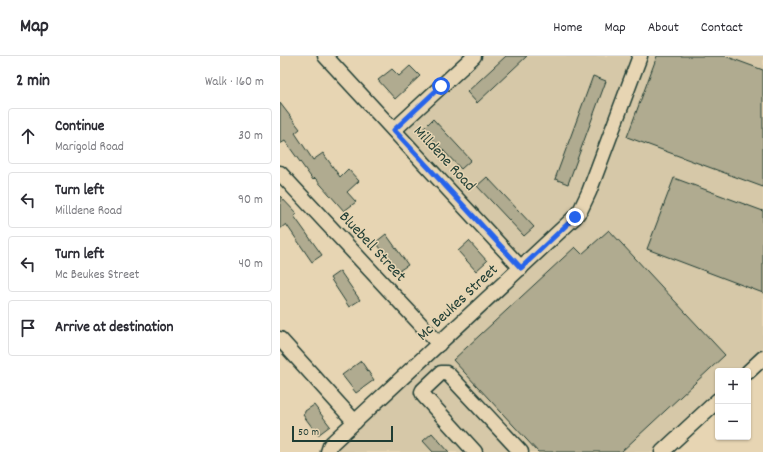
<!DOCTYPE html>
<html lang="en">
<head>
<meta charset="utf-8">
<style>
	body { margin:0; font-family:Dekko,sans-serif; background:#f7f7f7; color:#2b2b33 }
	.controls { position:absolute; right:12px; bottom:12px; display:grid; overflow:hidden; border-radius:4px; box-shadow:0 1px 3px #0004 }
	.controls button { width:36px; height:36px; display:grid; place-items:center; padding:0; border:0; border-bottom:1px solid #e1e1e2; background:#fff; color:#2b2b33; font:20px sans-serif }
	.scale { position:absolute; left:12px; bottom:10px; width:101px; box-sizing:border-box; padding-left:4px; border:2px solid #1f3d34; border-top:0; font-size:11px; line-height:14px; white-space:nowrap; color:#1f3d34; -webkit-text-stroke:3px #e7d5b3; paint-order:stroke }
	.stop { position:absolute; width:12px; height:12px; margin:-9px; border:3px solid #2563eb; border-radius:50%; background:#fff }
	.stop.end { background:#2563eb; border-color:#fff; box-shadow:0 1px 4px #0008 }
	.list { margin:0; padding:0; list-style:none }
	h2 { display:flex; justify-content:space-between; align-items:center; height:52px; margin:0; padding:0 16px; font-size:17px }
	h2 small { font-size:13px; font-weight:400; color:#7c7c81 }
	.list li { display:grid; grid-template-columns:26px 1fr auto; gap:12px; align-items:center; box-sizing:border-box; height:56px; margin:0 8px 8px; padding:0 8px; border:1px solid #e1e1e2; border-radius:4px }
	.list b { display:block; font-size:15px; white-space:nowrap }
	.list p { margin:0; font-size:13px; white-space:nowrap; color:#7c7c81 }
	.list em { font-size:13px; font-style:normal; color:#7c7c81 }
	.icon { flex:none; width:22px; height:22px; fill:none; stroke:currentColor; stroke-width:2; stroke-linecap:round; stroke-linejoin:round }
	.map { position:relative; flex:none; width:483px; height:396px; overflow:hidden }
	header { display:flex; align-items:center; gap:24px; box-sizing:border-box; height:56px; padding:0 20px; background:#fff; border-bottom:1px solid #e1e1e2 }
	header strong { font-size:19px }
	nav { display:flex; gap:22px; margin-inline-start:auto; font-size:14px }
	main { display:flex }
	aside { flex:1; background:#fff }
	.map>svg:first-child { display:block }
	.built { fill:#d6c8a8 }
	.building { fill:#b0ab90; stroke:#1f3d34 }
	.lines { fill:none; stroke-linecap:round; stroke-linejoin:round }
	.minor-casing { stroke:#1f3d34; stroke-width:17 }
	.minor { stroke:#e7d5b3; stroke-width:14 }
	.route { stroke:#2563eb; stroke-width:5 }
	.labels { text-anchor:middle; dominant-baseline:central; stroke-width:3; stroke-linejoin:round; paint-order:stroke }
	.street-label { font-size:16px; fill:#1f3d34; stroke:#e7d5b3 }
</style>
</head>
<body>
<header>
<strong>Map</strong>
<nav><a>Home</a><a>Map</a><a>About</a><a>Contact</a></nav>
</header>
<main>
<aside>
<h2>2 min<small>Walk · 160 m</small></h2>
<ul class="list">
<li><svg class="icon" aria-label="ahead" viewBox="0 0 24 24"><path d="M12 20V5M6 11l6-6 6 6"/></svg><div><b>Continue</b><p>Marigold Road</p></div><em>30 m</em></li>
<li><svg class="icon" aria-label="left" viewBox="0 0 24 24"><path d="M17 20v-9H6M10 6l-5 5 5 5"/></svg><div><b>Turn left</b><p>Milldene Road</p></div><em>90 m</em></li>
<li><svg class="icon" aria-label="left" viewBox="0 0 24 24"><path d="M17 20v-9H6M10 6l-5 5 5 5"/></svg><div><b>Turn left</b><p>Mc Beukes Street</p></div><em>40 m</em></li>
<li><svg class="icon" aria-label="arrive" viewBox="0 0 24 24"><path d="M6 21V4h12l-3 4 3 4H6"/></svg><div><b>Arrive at destination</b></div></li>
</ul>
</aside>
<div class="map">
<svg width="483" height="396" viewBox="0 0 483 396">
	<rect width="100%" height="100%" fill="#e7d5b3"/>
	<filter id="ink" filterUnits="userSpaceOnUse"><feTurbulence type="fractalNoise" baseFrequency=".025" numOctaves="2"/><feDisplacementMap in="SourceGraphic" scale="8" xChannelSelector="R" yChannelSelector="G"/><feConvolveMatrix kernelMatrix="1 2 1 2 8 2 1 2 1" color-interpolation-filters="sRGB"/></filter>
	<g filter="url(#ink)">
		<path class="built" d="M192,0h291v303l-15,12h-30v30l-55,51h-335l193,-183 -129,-139z"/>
		<g class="building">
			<path d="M226,0h21l-50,47 -10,-11z"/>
			<path d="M377,0h68l38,14v117l-136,-50z"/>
			<path d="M130,10l10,10 -25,23 -17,-19 14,-11 7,7z"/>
			<path d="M313,20l13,5 -38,103 -13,-5z"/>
			<path d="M0,47l20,26 -5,4 18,27 10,-7 17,24 8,-8 11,12 -12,11 9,10 -12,9 -29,-33 -2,2 -28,-39 -5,3z"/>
			<path d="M153,63l38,41 -10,9 -38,-40z"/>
			<path d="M207,121l47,50 -10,9 -47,-50z"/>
			<path d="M394,122l89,33v82l-116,-44z"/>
			<path d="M0,140l17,18 -3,2 28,39 -10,7 -26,-38 -6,5z"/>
			<path d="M329,174l116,125 -104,97h-83l-85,-92 122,-113 7,7z"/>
			<path d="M106,178l22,31 -11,7 -21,-30z"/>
			<path d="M189,185l18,20 -11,10 -18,-20z"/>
			<path d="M60,215l20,29 -11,7 -19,-29z"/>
			<path d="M81,305l13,19 -18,13 -14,-18z"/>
			<path d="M34,349l16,21 -12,9 -15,-20 2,-3v-1z"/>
			<path d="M152,377l17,19h-16l-10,-11z"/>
		</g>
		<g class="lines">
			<defs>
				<g id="minor">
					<path d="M45,0l196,212"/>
					<path d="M114,74l80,-74"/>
					<path d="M0,117l159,171"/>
					<path d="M0,283l75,83"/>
					<path d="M468,316l15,-14"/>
					<path d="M48,396l2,-6 2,-3 243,-226 6,-8 8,-17 51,-136"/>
					<path d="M195,396l-51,-56 -2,-4 1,-2 18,-17h5l3,2 72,77"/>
					<path d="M382,396l56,-52"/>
				</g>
			</defs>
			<use href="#minor" class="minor-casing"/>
			<use href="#minor" class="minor"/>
		</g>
	</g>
	<g class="lines" filter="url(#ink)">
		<path class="route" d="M161,30l-47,44 127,138 54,-51"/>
	</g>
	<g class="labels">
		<g class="street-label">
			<text transform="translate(164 103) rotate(47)">Milldene Road</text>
			<text transform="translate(92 191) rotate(47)">Bluebell Street</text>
			<text transform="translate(178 247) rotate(-43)">Mc Beukes Street</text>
		</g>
	</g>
</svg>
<div class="controls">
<button>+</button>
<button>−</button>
</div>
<div class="scale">50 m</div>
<div class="stop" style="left:161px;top:30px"></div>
<div class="stop end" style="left:295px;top:161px"></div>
</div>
</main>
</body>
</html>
